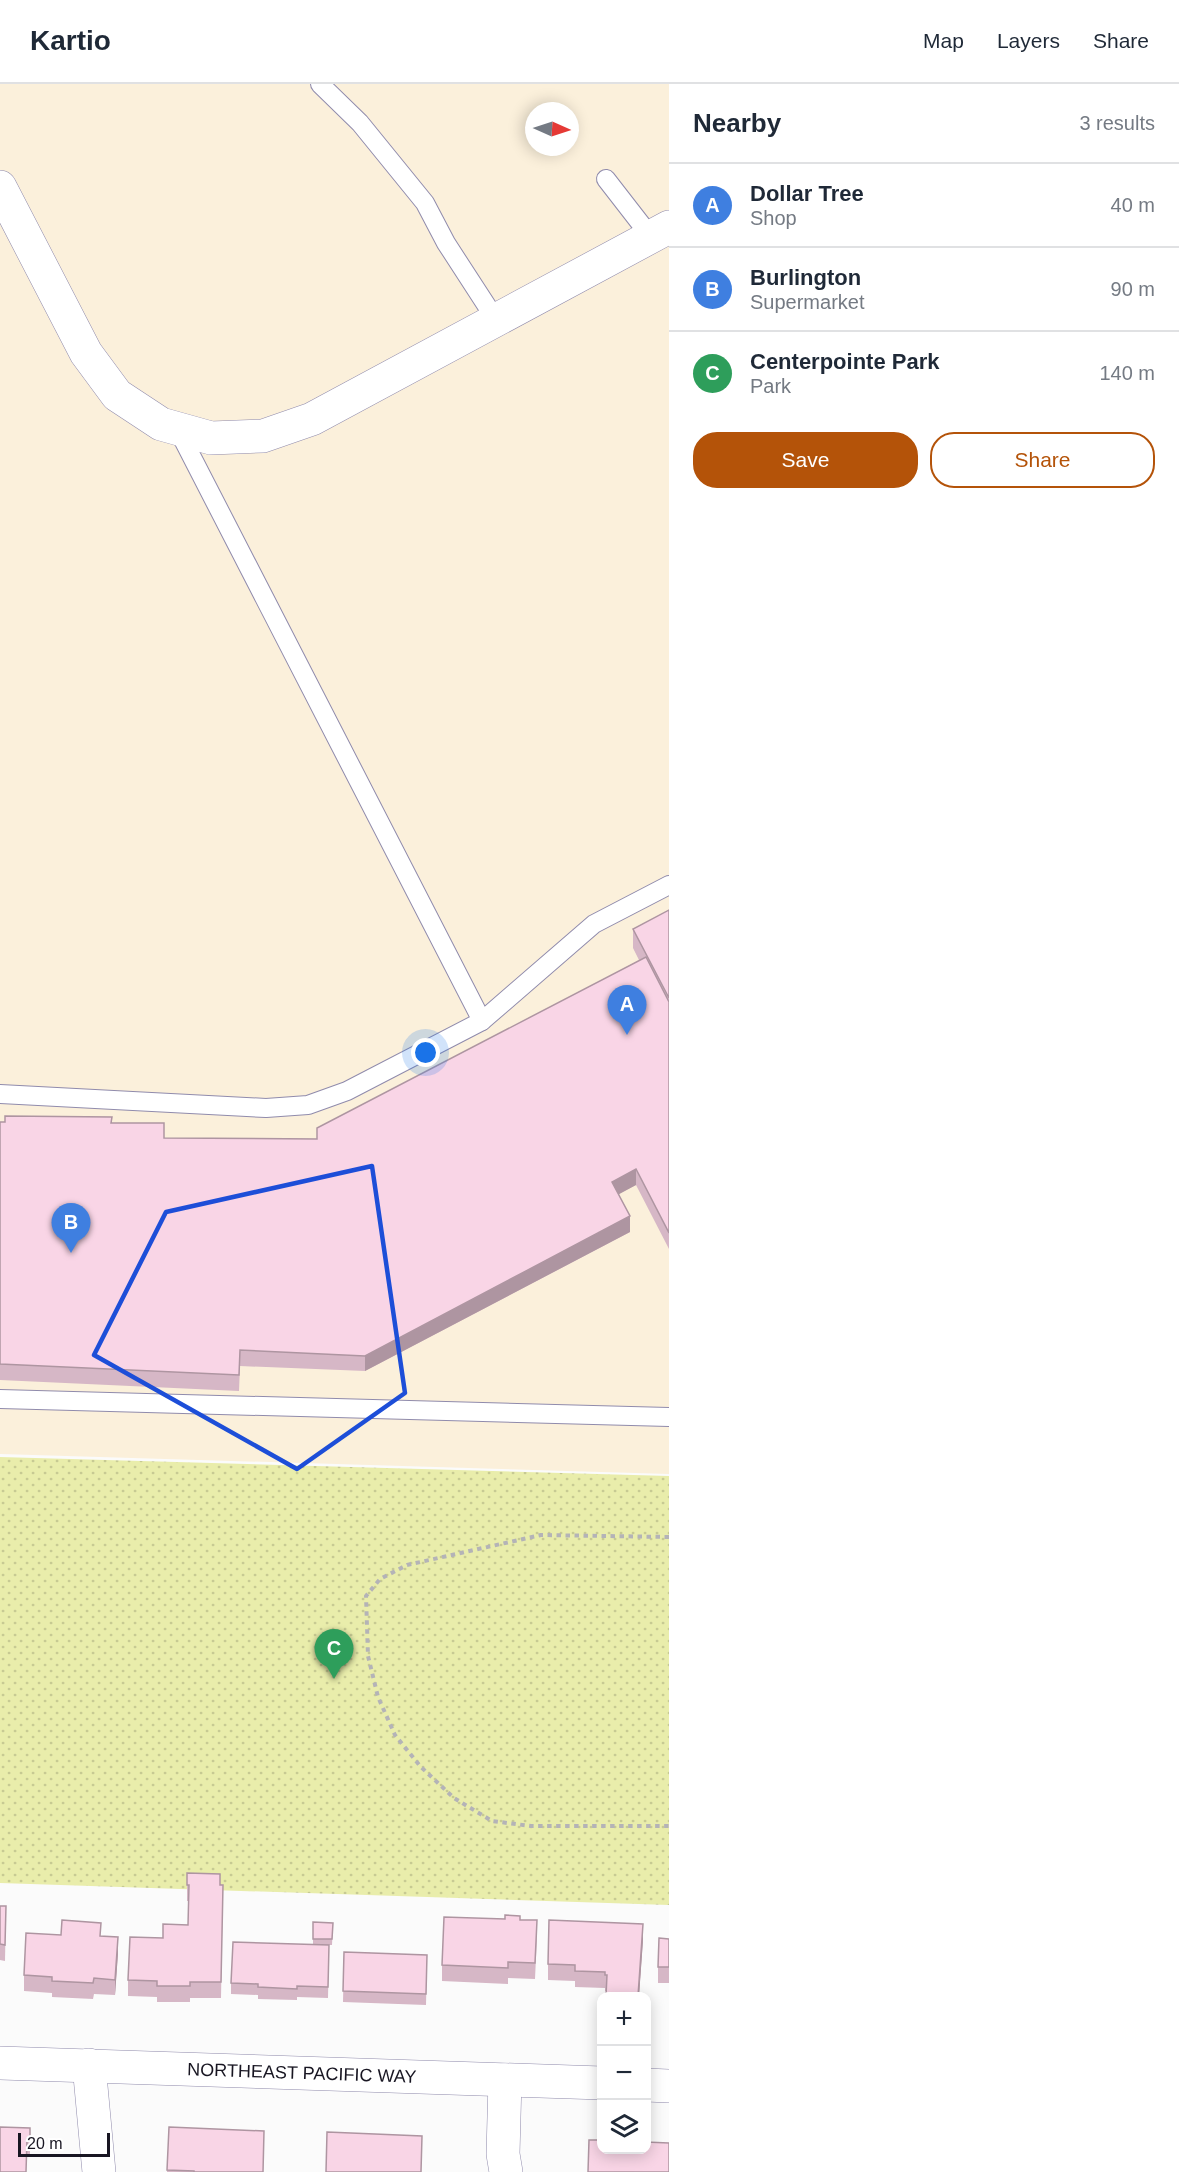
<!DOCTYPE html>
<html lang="en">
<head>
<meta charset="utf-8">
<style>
	body { margin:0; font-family:Helvetica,sans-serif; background:#f2f2f3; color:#1f2937 }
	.controls { position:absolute; right:18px; bottom:18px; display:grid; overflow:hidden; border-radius:12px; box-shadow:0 3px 15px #0003 }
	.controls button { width:54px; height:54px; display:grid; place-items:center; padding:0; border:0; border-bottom:2px solid #e0e1e3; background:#fff; color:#1f2937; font:30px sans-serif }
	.compass { position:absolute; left:525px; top:18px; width:54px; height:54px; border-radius:50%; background:#fff; box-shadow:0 3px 15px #0003; rotate:93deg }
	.scale { position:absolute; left:18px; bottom:15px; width:92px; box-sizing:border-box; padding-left:6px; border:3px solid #181622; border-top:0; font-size:16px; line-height:21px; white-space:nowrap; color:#181622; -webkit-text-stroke:4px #fff; paint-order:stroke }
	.you { position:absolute; left:426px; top:969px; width:21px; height:21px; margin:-15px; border:4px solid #fff; border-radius:50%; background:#1a73e8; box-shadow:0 0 0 9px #1a73e833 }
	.badge { display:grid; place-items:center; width:39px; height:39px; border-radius:50%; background:#b45309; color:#fff; font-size:20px; font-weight:700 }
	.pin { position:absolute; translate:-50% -50px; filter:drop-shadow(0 2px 3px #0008) }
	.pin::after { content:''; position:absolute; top:32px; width:21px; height:18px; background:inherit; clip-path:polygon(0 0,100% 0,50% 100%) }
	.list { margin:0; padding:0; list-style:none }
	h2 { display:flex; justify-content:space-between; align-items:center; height:78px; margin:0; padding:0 24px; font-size:26px }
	h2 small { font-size:20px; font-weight:400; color:#747a83 }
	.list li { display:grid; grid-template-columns:39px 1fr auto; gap:18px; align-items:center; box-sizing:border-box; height:84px; padding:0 24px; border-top:2px solid #e0e1e3 }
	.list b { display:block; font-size:22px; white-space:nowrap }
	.list p { margin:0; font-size:20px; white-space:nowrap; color:#747a83 }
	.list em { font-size:20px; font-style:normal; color:#747a83 }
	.actions { display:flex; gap:12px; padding:18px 24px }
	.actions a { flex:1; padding:14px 0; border:2px solid #b45309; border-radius:24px; text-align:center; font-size:21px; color:#b45309 }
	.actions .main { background:#b45309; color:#fff }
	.icon { flex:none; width:33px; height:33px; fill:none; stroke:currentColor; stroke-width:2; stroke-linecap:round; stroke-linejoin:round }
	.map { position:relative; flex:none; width:669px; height:2088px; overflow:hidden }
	header { display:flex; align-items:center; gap:36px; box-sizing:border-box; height:84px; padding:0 30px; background:#fff; border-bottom:2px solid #e0e1e3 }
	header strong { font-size:28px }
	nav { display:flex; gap:33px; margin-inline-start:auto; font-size:21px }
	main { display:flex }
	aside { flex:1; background:#fff }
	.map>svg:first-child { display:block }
	.commercial { fill:#fbf0db; fill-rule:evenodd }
	.park { fill:url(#park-dots) }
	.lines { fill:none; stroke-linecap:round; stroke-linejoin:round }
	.lane-casing { stroke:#908bac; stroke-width:20 }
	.street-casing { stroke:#908bac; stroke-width:34 }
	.secondary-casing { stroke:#908bac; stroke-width:34 }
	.path { stroke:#b4b3b7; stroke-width:4; stroke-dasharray:4.5 4.5; stroke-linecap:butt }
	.lane { stroke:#fff; stroke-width:18 }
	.street { stroke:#fff; stroke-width:33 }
	.secondary { stroke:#fff; stroke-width:33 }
	.wall { fill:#d6b7c6 }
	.shaded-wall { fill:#ae95a1 }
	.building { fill:#f9d5e6; stroke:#ae95a1; stroke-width:1.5 }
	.marked { fill:none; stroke:#1d4ed8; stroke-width:4.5; stroke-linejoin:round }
	.labels { text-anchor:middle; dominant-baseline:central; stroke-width:5; stroke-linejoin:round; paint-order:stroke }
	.street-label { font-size:18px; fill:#181622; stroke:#fff }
</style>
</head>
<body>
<header>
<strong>Kartio</strong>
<nav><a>Map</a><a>Layers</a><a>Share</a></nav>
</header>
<main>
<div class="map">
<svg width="669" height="2088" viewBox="0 0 669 2088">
	<defs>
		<pattern id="park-dots" width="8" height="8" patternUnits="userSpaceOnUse" patternTransform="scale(1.5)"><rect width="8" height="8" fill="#e9edab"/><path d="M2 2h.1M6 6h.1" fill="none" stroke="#c7ca93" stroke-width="1.8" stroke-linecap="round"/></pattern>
	</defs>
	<rect width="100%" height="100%" fill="#fbfbfb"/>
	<path class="commercial" d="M0,0h669v1390l-669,-20zM534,27h36v36h-36z"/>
	<path class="park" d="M0,1373l669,19v429l-669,-22z"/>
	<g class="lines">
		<defs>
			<g id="lane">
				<path d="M320,0l40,39 65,80 21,40 50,77"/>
				<path d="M606,95l45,58"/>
				<path d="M177,344l305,593"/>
				<path d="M0,1010l266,14 42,-3 39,-14 135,-70 112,-97 75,-39"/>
				<path d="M0,1315l669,18"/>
			</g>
			<g id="street">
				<path id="s1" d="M0,1979l602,20"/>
				<path d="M89,1981l10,107"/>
				<path d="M505,1996l-2,74 3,18"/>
				<path d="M646,2001l23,1"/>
			</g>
			<path id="secondary" d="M0,103l86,166 31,42 44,29 50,14 52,-2 49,-17 357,-192"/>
		</defs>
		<use href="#lane" class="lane-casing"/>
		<use href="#street" class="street-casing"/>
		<use href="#secondary" class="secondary-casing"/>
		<path class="path" d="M669,1453l-128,-2 -134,30 -27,14 -14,17 2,60 10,41 17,38 26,32 33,31 38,23 39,5h138"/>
		<use href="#lane" class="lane"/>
		<use href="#street" class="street"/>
		<use href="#secondary" class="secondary"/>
	</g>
	<g class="wall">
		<path d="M669,826v339l-33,-64 -18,9 12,38 -265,139 -125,-5 -1,25 -239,-11v-258l112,1 52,15 153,1 322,-179 -6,-12v-19z"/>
		<path d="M187,1789l36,12 -2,113h-31v4h-33v-5l-29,-1v-16l60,-55 1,-24h-2z"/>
		<path d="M0,1822h6l-1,55 -5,-1z"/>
		<path d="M520,1836l17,16 -2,43 -27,-1v6l-66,-3v-16z"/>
		<path d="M313,1838l20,1 -1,22h-3l-1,53 -31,-1v3l-39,-1v-4l-27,-1v-11l82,-39z"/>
		<path d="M61,1851l40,1 17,17 -3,42 -21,-1 -1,5 -41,-2v-4l-28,-2v-16z"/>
		<path d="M669,1855v44h-11v-16z"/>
		<path d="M643,1856l-4,56h-33l1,-5h-2v-3l-30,-1v-6l-27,-1v-16z"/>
		<path d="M344,1868l83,3 -1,50 -83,-3z"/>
		<path d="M169,2043l94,45h-96z"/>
		<path d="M30,2044v27h-3l-27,17z"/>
	</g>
	<g class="shaded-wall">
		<path d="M636,1085v16l-24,13v-16z"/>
		<path d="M630,1132v16l-265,139v-15z"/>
		<path d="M643,1840v16l-4,56h-1z"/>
		<path d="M118,1853v16l-3,42v-15z"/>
	</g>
	<g class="building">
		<path d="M669,826v88l-36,-69z"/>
		<path d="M646,873l23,45v231l-33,-64 -24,13 18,34 -265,140 -125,-6 -1,25 -239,-11v-242h5v-6l107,1 -1,6h53v15l153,1v-11z"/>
		<path d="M187,1789l33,1v11h3l-2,97h-31v4h-33v-5l-29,-1 2,-43 33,1v-14l25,1 1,-40h-2z"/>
		<path d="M0,1822h6l-1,39 -5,-1z"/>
		<path d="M505,1831l15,1v4h17l-2,43 -27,-1v6l-66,-3 2,-48 61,2z"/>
		<path d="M62,1836l39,3 -1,13 18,1 -3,43 -21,-2 -1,5 -41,-2v-4l-28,-2 2,-42 35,2z"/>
		<path d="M549,1836l94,4 -5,72h-32l1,-21h-2v-3l-30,-1v-6l-27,-1z"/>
		<path d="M313,1838l20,1 -1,16h-19z"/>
		<path d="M659,1854l10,1v28h-11z"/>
		<path d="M233,1858l96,3 -1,42 -31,-1v3l-39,-2v-3l-27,-1z"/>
		<path d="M344,1868l83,3 -1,39 -83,-3z"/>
		<path d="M0,2043l30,1v11h-3l-1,33h-26z"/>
		<path d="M169,2043l95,4 -1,41h-69v-1l-27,-1z"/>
		<path d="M327,2048l95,4 -1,36h-95z"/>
		<path d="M589,2056h13v10h44v-8l23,1v29h-81z"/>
	</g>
	<path class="marked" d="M372,1082l33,227 -108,76 -203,-114 72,-143z"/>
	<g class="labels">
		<g class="street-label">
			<text stroke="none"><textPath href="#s1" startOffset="302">NORTHEAST PACIFIC WAY</textPath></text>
		</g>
	</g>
</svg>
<div class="controls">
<button>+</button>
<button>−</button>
<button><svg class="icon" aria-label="layers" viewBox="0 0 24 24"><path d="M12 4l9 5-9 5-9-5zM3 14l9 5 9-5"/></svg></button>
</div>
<svg class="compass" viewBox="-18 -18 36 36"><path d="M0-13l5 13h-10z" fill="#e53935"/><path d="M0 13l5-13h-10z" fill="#747a83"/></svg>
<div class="scale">20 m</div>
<div class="you"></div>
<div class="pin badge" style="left:627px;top:951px;background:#3f7fe0">A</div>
<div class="pin badge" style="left:71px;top:1169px;background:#3f7fe0">B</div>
<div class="pin badge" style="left:334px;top:1595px;background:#2e9e5b">C</div>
</div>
<aside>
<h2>Nearby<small>3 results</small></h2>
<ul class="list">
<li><span class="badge" style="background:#3f7fe0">A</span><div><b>Dollar Tree</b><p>Shop</p></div><em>40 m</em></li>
<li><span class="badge" style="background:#3f7fe0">B</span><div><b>Burlington</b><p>Supermarket</p></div><em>90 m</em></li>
<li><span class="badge" style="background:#2e9e5b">C</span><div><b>Centerpointe Park</b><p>Park</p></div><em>140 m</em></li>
</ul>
<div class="actions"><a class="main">Save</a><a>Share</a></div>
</aside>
</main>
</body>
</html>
